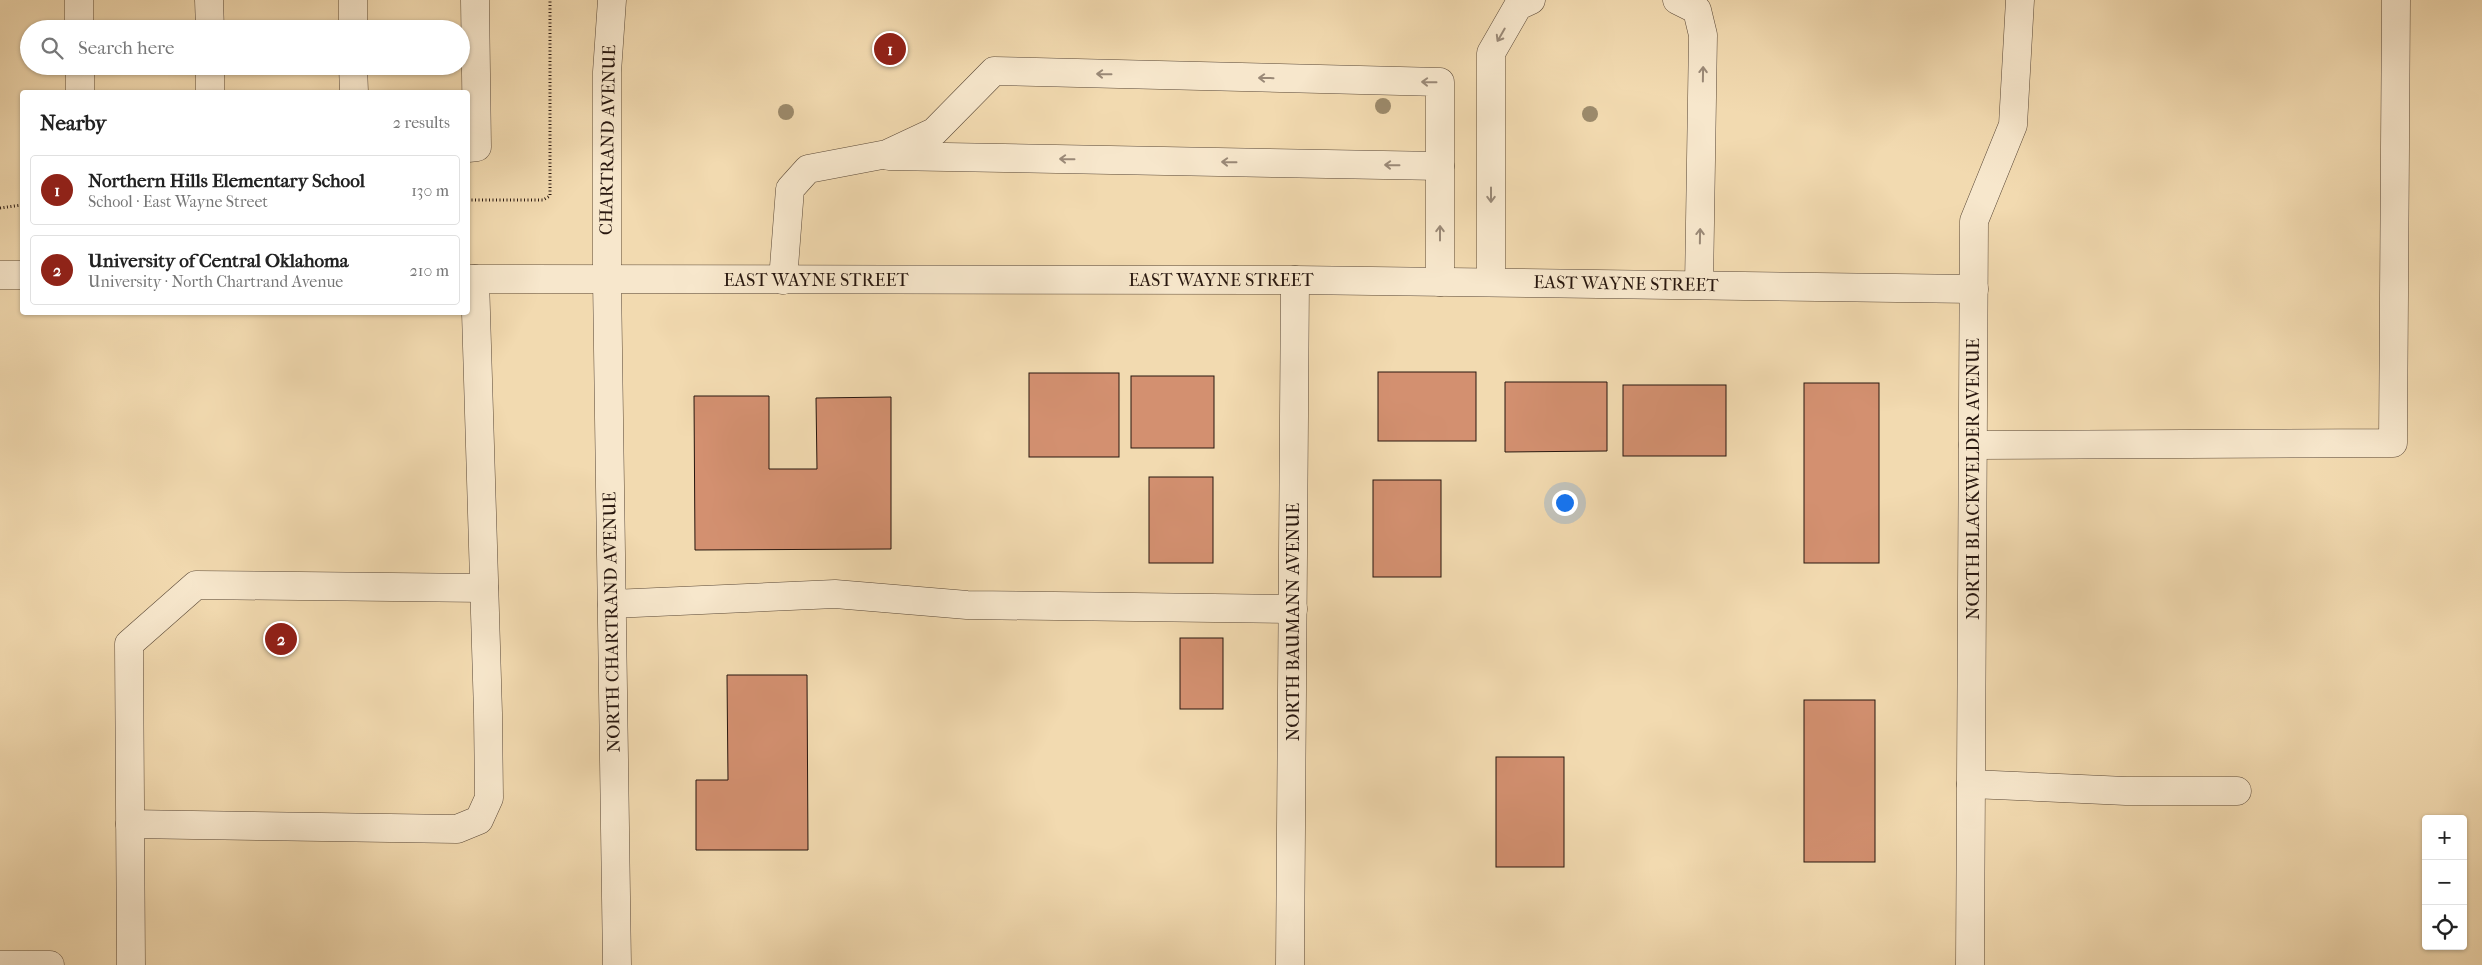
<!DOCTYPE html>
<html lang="en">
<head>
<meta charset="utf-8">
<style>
	body { margin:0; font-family:"IM FELL French Canon",serif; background:#f6f6f6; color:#222 }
	.controls { position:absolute; right:15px; bottom:15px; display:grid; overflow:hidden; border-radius:5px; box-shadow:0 1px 4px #0004 }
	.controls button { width:45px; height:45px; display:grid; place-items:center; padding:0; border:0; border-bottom:1px solid #e0e0e0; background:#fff; color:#222; font:25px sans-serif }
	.you { position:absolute; left:1564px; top:502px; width:18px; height:18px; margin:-12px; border:4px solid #fff; border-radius:50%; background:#1a73e8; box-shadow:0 0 0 8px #1a73e833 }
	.badge { display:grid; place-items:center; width:32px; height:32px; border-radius:50%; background:#8f2418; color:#fff; font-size:16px; font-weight:700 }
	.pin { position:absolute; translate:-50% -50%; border:2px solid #fff; box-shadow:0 1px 5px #0006 }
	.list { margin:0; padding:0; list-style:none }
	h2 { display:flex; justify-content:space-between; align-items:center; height:65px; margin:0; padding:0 20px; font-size:21px }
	h2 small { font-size:16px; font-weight:400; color:#767676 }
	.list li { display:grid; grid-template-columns:32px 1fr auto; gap:15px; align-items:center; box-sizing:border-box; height:70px; margin:0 10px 10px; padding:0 10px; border:1px solid #e0e0e0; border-radius:5px }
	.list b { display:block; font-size:19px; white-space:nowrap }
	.list p { margin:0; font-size:16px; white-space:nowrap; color:#767676 }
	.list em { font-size:16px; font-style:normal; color:#767676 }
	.icon { flex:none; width:28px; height:28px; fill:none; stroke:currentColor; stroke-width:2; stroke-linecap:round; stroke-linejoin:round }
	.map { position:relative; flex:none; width:2482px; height:965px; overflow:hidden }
	.search { position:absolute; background:#fff; box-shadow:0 1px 4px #0004; left:20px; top:20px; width:450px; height:55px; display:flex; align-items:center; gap:12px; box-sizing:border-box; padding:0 18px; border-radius:28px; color:#767676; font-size:19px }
	.panel { position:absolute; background:#fff; box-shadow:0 1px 4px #0004; left:20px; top:90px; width:450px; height:225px; border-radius:5px }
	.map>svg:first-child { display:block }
	.building { fill:#d39070; stroke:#28170f }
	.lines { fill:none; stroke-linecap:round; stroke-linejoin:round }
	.minor-casing { stroke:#5a4837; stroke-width:29 }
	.path { stroke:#28170f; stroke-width:3; stroke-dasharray:1 2.5; stroke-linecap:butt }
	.minor { stroke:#f7e7cc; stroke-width:28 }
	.tree { fill:#9c8a6b }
	.oneway { stroke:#9a8977 }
	.labels { text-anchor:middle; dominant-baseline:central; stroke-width:4; stroke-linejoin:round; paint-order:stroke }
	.street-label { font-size:18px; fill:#28170f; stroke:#f7e7cc }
</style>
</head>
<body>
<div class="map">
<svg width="2482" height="965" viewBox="0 0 2482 965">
	<rect width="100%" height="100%" fill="#f2dab0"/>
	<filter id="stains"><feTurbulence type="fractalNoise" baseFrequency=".004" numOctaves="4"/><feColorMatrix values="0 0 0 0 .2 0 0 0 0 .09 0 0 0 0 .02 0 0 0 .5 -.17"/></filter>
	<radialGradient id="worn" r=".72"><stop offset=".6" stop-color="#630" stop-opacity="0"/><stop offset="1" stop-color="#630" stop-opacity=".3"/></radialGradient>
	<g class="building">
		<rect x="1378" y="372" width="98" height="69"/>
		<rect x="1029" y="373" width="90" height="84"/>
		<rect x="1131" y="376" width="83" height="72"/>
		<path d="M1505,382h102v69l-102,1z"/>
		<rect x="1804" y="383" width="75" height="180"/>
		<rect x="1623" y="385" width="103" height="71"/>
		<path d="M694,396h75v73h48l-1,-71 75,-1v152l-196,1z"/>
		<rect x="1149" y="477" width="64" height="86"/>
		<rect x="1373" y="480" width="68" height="97"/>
		<rect x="1180" y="638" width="43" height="71"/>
		<path d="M727,675h80l1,175h-112v-70h32z"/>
		<rect x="1804" y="700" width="71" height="162"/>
		<rect x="1496" y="757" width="68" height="110"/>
	</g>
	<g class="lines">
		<defs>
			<g id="minor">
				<path d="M79,0v29"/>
				<path d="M209,0l1,29"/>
				<path d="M353,0v29"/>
				<path d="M612,0l-5,72v208l10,685"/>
				<path d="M1677,0l20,10 6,25 -4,250"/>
				<path d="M80,66v26"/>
				<path d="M210,66v26"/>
				<path d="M353,66l1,26"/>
				<path d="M468,148l9,-1 -2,-147"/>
				<path d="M889,156l551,10"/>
				<path d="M0,275h22"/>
				<path d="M468,279l827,1 679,9"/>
				<path d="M783,280l7,-91 18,-20 79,-15 47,-22 60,-61 446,11v200"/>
				<path d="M1491,282v-229l27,-47 13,-6"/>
				<path d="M1973,445l420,-2 3,-443"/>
				<path d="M612,604l223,-10 132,11 326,4"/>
				<path d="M1971,784l155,7h111"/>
				<path d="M130,824l327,5 22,-9 10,-22 -1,-85 -13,-434"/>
				<path d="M0,965h50"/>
				<path d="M131,965l-2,-321 67,-59 288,3"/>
				<path d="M1290,965l5,-685"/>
				<path d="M1970,965l4,-744 39,-96 7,-125"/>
			</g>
		</defs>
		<use href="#minor" class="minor-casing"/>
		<g class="path">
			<path d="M468,200h75l7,-4v-196"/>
			<path d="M0,208l22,-3"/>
		</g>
		<use href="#minor" class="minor"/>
	</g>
	<g class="tree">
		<circle cx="1383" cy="106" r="8"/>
		<circle cx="786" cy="112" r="8"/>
		<circle cx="1590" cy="114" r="8"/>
	</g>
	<defs><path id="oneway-shaft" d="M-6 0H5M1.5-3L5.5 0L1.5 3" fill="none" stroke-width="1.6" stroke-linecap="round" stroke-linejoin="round" transform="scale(1.25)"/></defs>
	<g class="oneway">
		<use href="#oneway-shaft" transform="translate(1501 35) rotate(120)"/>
		<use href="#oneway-shaft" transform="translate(1104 74) rotate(-179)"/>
		<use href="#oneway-shaft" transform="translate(1703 74) rotate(-89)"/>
		<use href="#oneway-shaft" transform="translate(1266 78) rotate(-179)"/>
		<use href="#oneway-shaft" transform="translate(1429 82) rotate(-179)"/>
		<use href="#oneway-shaft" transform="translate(1067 159) rotate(-179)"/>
		<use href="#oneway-shaft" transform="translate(1229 162) rotate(-179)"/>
		<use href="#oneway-shaft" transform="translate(1392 165) rotate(-179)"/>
		<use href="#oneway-shaft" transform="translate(1491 195) rotate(90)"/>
		<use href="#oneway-shaft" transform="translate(1440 233) rotate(-90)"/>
		<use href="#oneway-shaft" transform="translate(1700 236) rotate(-89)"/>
	</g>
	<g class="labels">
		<g class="street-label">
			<text transform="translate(608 140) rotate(-89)">CHARTRAND AVENUE</text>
			<text x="816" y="280">EAST WAYNE STREET</text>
			<text x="1221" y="280">EAST WAYNE STREET</text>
			<text transform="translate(1626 284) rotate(1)">EAST WAYNE STREET</text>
			<text transform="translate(1973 479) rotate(-90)">NORTH BLACKWELDER AVENUE</text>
			<text transform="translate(612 622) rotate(-91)">NORTH CHARTRAND AVENUE</text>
			<text transform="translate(1293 622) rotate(-90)">NORTH BAUMANN AVENUE</text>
		</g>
	</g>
	<rect width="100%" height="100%" filter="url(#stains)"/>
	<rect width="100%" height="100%" fill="url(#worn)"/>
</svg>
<div class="controls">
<button>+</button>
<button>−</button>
<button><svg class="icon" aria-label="locate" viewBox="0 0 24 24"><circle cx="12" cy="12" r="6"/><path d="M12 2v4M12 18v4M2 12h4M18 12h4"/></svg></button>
</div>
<div class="you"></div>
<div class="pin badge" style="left:890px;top:49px">1</div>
<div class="pin badge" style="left:281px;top:639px">2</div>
<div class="search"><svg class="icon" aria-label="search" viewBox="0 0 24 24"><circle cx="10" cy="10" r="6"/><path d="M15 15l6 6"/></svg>Search here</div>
<section class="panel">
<h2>Nearby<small>2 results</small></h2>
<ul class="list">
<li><span class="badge">1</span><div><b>Northern Hills Elementary School</b><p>School · East Wayne Street</p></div><em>130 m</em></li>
<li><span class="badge">2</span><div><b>University of Central Oklahoma</b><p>University · North Chartrand Avenue</p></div><em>210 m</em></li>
</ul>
</section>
</div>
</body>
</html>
